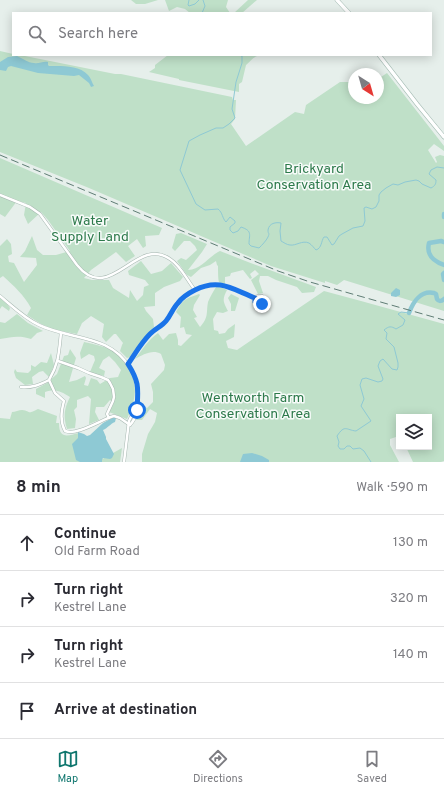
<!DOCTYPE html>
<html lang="en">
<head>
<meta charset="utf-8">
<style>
	body { margin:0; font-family:Overpass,sans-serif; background:#f7f7f7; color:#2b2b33 }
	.controls { position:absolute; right:12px; bottom:12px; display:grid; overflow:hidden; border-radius:0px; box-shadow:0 2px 10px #0003 }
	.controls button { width:36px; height:36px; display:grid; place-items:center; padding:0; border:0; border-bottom:1px solid #e1e1e2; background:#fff; color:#2b2b33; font:20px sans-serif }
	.compass { position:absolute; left:348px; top:68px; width:36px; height:36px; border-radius:50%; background:#fff; box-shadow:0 2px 10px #0003; rotate:143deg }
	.stop { position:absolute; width:12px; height:12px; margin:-9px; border:3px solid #1a73e8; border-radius:50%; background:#fff }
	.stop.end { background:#1a73e8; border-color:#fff; box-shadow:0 1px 4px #0008 }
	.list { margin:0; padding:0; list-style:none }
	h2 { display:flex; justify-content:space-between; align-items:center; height:52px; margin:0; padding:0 16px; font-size:17px }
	h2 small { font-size:13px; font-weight:400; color:#7c7c81 }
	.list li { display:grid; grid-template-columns:26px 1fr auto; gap:12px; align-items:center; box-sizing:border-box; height:56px; padding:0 16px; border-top:1px solid #e1e1e2 }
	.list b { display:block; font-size:15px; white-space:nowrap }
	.list p { margin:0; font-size:13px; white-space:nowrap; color:#7c7c81 }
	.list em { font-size:13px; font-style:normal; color:#7c7c81 }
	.icon { flex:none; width:22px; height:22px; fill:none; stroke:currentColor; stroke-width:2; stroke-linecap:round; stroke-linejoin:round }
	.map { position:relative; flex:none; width:444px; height:462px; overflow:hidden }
	.search { position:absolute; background:#fff; box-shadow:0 2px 10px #0003; left:12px; right:12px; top:12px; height:44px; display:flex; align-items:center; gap:10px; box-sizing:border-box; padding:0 14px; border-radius:0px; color:#7c7c81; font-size:15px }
	.sheet { height:276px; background:#fff }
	nav { display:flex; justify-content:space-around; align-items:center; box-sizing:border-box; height:56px; border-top:1px solid #e1e1e2; background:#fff; font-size:11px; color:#7c7c81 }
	nav a { display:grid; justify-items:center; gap:2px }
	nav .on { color:#0f766e }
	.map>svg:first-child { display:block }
	.green { fill:#bfe0c8 }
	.water { fill:#8ec9d4 }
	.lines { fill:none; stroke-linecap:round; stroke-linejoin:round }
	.stream { stroke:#8ec9d4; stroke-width:1 }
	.river { stroke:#8ec9d4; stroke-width:4.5 }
	.street-casing { stroke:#a8b8b2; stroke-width:3.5 }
	.secondary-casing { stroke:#a4bbb3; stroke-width:4.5 }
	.street { stroke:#fff; stroke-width:2.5 }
	.secondary { stroke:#fff; stroke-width:3.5 }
	.rail { stroke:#5f7d75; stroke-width:1; stroke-dasharray:8 4; stroke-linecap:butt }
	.route { stroke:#1a73e8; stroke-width:5 }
	.labels { text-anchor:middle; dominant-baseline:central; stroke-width:3; stroke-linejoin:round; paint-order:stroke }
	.park-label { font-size:14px; fill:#2d7a4b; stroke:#f7fbf9 }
</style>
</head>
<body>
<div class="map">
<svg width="444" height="462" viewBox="0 0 444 462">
	<rect width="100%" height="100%" fill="#e6efeb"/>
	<g class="green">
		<path d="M131,0h27l-13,4h-9z"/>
		<path d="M165,0h63l-2,7 4,6h-40l-5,-4 -8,-2 -8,4z"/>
		<path d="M248,0h9l-15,13h-8z"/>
		<path d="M0,51l13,3v1h7l95,19h6l111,23 1,3h3l-1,19 -4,5 15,22 49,-34 9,2 2,-9 34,-23h14v16h24v-19l9,-6 57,73v5l-10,-7 -6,6 8,13 1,-1 -2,-5 5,-2 4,1v155l-100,-31 -7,5 -12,-4v2l-54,-17 -182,-78 -89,-36z"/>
		<path d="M168,55h88l1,1c-5,2 -7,6 -11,9l-4,17 -3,2v8l-60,-12v-1l-30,-7 6,-4v-3z"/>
		<path d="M0,158l162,70 -3,7 -14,1 1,10 -3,2 -6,-9 -9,7 7,10 -9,6 -10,-10 -25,18 -7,8 8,2h17l4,8 16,10 1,-8 7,11 6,-6 1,-8 5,-2 -4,-5 -16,-5 -1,-4 13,-10 10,13 11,-3 9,-8 12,14 -3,4 -16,6 -9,6v13l-11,1 2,4 7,8 1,8 -10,12 -13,18 -4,1 -7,-7 2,-6 1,-2 -7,-9h-2l-8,8 -4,-5 2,-13 -13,-8 -9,7 -5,11 -22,-4 -14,-6 -14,-9 4,-7c-7,-13 -17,-22 -28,-32l-3,2v-32l7,-7 4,5 1,10 -4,2 1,6 5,1 10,19 13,-17 -1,-7 -16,-1 5,-6 7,-15 5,14 6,5h13l14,-4 -22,-31 -7,-8 -13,12 -4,-9 2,-12 -9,-2 -12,16 -5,-3z"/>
		<path d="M181,233l26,11 -5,8 -14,18c13,0 21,-14 32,-19l28,11 68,25 -2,5 -12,1 -5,-6 -21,-7 -8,-4h-8l-1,5 4,12 -5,1 -7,-14 8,-6 -4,-4 -5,4 2,4 -2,1 -7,-9 -12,3 -1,3 -5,1v7l-6,-2c-1,-2 -1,-13 -1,-16l-1,-1 -1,-4 -6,4 -9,3 -10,9 -4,-2 -10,-14 4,-3 5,2 11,-10 -2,-4 -5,-5h-6l-9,10 -3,-3 4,-14z"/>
		<path d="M216,287l7,1 4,2c-5,10 -4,11 1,21l-5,2 -6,-1 -4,7 1,11 4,1 1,3 6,-1 3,-4 7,-5 -1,13 -8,4 2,7 9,2 87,-59 37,10 83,23v137l-3,1h-28l-7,-15h23v-30h-30v19l-9,3v6l9,17h-257v-8l6,-20 7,-12 2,-9 -7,-4 -8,11h-6l4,-15 7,3 6,-6v-10l-2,-8 13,-14 1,-5 -4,-11c-9,-5 -18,1 -26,5 7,-9 13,-19 23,-26l5,7 6,-6 7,-1 2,7v5l3,1 11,-11 -6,-1 -2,-7 -4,1 1,-11 -5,-5c7,-13 9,-13 23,-18l1,1 -6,10 -1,5 4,7 -3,1 6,9c9,-10 6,-14 8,-25 2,-5 5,-10 8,-15z"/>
		<path d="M231,294l8,4 -4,13h-4v-7l-3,-6z"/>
		<path d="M0,298l7,6 3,4 -1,3 -7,-5 -2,3z"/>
		<path d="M17,314l11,9 15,8 -6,2 -6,6c-12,-4 -19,-2 -31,0v-17l5,1z"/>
		<path d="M84,342c9,2 19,4 27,8 6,3 12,10 16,16 12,19 9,33 0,53l-18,-7 5,-9 -4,-3 -6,7h-8l-1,5 4,8 -10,4 2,-25 -3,-3 -11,4v7l-3,3 2,9 -1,9 -8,1c-4,-13 -3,-20 3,-32 -10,-6 -14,-8 -25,-5v6l-9,-4v-5l11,-6 10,-9 7,-18 4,-1 2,-6 6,9 -7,24 8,-2 8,-4 1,2 -2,7 4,1 3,-8 6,2 3,4 10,-6 8,-1 3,-7 -6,-8 -6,-6 -6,4 -4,8 6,3 -1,5 -11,-2 -3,-2 5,-12 -1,-4 -5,-2 -8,5 -1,-6z"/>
		<path d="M51,353l3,12 -5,12 -6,-6 -4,1 -7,5 1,7 -8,1 -9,-7 -2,-6 1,-3 2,3 11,1 3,-3v-5l4,2 6,-5 6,1z"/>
		<path d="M38,409l19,7 -1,7h3c0,16 8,13 20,10l16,29h-95v-44l10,1 2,-7c3,0 7,-2 10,-2 9,1 5,5 16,-1z"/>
		<path d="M122,448l-2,14h-23z"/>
	</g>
	<g class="water">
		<path d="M17,56c5,2 11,7 17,7 5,1 9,-2 14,-1v3l1,1c13,0 30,-1 39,9 3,3 4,8 6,11l-3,1 -2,-4 -10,-8 -5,1 -36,-3 -27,-7 -3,1 -2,4 -6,-1v-8l8,-5z"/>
		<path d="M396,288l4,2v5l-4,2 -5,-1v-3z"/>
		<path d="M112,418h4l-1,4c-5,2 -7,6 -12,8l3,7v2l8,15 -2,4 -2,1 -7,-1 -1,2v2h-22l-4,-2 -4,-16 6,-6v-6l6,2 3,2 3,-1 13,-12z"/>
		<path d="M252,453l10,3 7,4v2h-29l3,-8z"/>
	</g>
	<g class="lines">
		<g class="stream">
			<path d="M189,0l-1,5 1,1 6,-2 4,-4"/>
			<path d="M202,13l3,-7 -2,-6"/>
			<path d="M239,55l3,1v7l-6,19 -4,27 3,9 -6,6 -6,4h-7l-16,7 -11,6 -9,29 16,34 9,6 13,-1c5,4 4,9 8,13l4,-5 5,4v2l-5,4v3l3,3 5,-2 3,-4c12,4 8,8 8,17l2,2 8,2c3,-3 7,-7 9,-11 2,-5 0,-2 0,-7 1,-7 8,-8 13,-7l-1,8 1,10c2,1 6,4 9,4 6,1 12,-5 19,-2 3,2 5,5 7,7 6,-2 5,-9 8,-13h3l5,8 2,-1 5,-8 3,-2 11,-6 10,-2 2,-5 -1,-13 2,-1 6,2 4,-2 3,-6v-6l2,-3 5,-4 7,-4 5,1 7,-3 11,-2 3,1 3,3 9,4c4,-2 5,-4 5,-8l-7,-6 2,-4 6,-3 7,1"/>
			<path d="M371,462l-7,-11 -4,-3 -7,1 -3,-3h-3l-3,3h-4l-2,-3 1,-4 -2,-6c8,-12 9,-6 19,-5l15,-10 -10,-15 3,-7 -4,-14 2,-6 4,-1 12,4 4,-1 1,-2 -5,-13 2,-5 3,-2 9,10 5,1 1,-3v-4l-4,-16 -8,-8 1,-6 -3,-3c5,-4 7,-4 12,-1l7,-4 2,-5 -7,-6 3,-2 8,1"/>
		</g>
		<g class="river">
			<path d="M444,214v3"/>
			<path d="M444,242l-3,-1 -12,2c-3,12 4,18 15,22"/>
			<path d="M444,273l-1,1 1,6"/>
			<path d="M409,313c4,-11 12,-23 25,-20l2,1 1,5c2,3 5,2 7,0"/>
		</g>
		<defs>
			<g id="street">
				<path d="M0,195l30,12 10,7 37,51c33,41 59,-30 93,-6 11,7 17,21 25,31"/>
				<path d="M0,296c12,10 24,22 39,29 31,15 71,9 91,43 5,8 8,16 8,25 1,10 -1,25 -8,32"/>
				<path d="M61,333c-2,19 -2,30 -12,47l6,13 9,8c-3,11 -4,20 1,30 12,5 37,-12 49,-15l6,2 10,7"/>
				<path d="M58,361l20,7 11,5 12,4 7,3 2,3 3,6 1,8 -1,4 -6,13 2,4"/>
				<path d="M128,364c7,-10 13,-21 22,-30 5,-5 12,-8 16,-13 5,-6 7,-13 12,-18 4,-6 11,-10 17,-13 24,-12 37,-1 60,8l3,-2h4l2,3v3l-2,2h-4l-3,-3v-3"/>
				<path d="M21,387c11,1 18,-2 28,-7"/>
				<path d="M124,462l5,-41 8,-17"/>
			</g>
			<g id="secondary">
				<path d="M337,0l12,13"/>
				<path d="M379,55l38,49 27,33"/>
			</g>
		</defs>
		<use href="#street" class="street-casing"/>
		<use href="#secondary" class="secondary-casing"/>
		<use href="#street" class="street"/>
		<use href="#secondary" class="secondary"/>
		<path class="rail" d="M0,155l278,116 32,11 134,38"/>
	</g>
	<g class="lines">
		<path class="route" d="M137,410c1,-21 3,-27 -9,-46 7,-10 13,-21 22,-30 5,-5 12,-8 16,-13 5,-6 7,-13 12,-18 4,-6 11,-10 17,-13 24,-12 37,-1 60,8v4l2,2h5"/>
	</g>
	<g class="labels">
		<g class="park-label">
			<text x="314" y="169">Brickyard<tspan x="314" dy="16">Conservation Area</tspan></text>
			<text x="90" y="221">Water<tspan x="90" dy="16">Supply Land</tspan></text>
			<text x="253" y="398">Wentworth Farm<tspan x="253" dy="16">Conservation Area</tspan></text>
		</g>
	</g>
</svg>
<div class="controls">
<button><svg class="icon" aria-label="layers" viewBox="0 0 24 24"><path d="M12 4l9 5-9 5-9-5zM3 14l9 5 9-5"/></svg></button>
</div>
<svg class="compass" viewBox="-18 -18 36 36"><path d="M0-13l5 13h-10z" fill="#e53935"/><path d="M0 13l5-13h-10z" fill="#7c7c81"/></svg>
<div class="stop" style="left:137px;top:410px"></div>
<div class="stop end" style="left:262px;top:304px"></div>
<div class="search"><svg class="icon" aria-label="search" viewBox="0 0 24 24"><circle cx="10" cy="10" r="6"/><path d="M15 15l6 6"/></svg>Search here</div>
</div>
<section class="sheet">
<h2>8 min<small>Walk · 590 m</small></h2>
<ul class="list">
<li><svg class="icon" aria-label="ahead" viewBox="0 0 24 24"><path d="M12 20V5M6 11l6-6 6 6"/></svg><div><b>Continue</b><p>Old Farm Road</p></div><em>130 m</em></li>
<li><svg class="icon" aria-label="right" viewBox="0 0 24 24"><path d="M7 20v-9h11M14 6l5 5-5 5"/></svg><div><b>Turn right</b><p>Kestrel Lane</p></div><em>320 m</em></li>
<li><svg class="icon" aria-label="right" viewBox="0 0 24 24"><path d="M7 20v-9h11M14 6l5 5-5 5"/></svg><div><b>Turn right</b><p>Kestrel Lane</p></div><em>140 m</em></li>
<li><svg class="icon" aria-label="arrive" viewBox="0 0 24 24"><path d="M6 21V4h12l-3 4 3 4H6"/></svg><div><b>Arrive at destination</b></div></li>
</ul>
</section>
<nav>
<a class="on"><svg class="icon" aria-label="map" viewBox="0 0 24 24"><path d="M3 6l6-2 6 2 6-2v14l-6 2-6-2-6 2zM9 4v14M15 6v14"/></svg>Map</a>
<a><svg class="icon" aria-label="directions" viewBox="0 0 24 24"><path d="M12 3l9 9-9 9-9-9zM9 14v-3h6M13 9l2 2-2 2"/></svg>Directions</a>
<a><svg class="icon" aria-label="saved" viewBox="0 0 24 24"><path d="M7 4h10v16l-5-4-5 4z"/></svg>Saved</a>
</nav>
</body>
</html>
